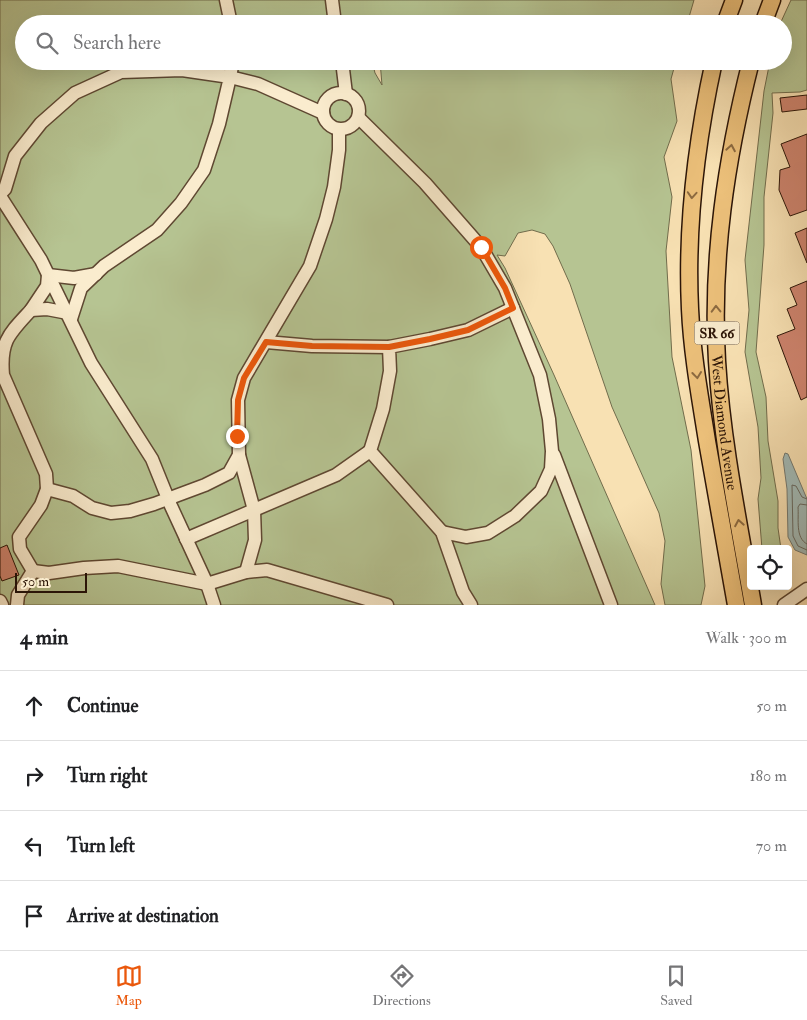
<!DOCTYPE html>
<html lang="en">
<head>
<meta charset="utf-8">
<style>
	body { margin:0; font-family:"IM FELL Double Pica",serif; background:#f6f6f6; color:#202124 }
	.controls { position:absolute; right:15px; bottom:15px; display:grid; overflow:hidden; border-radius:5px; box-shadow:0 5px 20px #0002 }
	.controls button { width:45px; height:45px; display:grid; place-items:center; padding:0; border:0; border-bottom:1px solid #e0e0e0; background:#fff; color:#202124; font:25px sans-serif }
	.scale { position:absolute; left:15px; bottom:12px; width:72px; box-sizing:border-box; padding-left:5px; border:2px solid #2c1507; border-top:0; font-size:14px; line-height:18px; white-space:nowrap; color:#2c1507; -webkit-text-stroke:4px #faecce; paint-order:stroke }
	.stop { position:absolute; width:15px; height:15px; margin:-11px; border:4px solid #ea580c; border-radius:50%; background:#fff }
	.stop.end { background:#ea580c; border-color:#fff; box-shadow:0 1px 5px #0008 }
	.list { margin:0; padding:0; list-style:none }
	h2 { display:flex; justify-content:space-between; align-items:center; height:65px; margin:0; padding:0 20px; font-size:21px }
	h2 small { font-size:16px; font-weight:400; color:#757577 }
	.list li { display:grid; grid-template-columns:32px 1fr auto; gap:15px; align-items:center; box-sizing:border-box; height:70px; padding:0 20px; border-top:1px solid #e0e0e0 }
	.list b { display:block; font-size:19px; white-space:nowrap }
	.list em { font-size:16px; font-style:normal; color:#757577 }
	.icon { flex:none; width:28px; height:28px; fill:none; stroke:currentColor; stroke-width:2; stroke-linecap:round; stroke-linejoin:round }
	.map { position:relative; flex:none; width:807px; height:605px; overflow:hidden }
	.search { position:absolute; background:#fff; box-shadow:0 5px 20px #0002; left:15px; right:15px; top:15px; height:55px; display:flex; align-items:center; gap:12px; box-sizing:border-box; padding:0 18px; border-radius:28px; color:#757577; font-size:19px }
	.sheet { height:345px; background:#fff }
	nav { display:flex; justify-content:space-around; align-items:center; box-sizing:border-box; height:70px; border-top:1px solid #e0e0e0; background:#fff; font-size:14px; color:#757577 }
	nav a { display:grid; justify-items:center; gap:2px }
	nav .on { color:#ea580c }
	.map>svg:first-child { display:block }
	.green { fill:#b6c492; stroke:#716c4c }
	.water { fill:#a2bbb8; stroke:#737971 }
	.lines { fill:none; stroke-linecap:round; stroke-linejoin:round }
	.shore { stroke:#676860; stroke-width:1 }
	.building { fill:#cd836d; stroke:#2c1507 }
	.minor-casing { stroke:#5f4832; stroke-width:15 }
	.major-casing { stroke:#2c1507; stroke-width:19 }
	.minor { stroke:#faecce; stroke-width:12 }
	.major { stroke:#ecc07a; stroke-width:16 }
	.oneway { stroke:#8c6a40 }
	.route { stroke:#ea580c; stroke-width:6 }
	.labels { text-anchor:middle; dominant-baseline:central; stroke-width:4; stroke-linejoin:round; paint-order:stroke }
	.shield { fill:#faecce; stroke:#6a5643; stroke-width:1 }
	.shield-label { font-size:14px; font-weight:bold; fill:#2c1507 }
	.street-label { font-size:15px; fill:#2c1507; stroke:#faecce }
</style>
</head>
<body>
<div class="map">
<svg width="807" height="605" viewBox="0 0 807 605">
	<rect width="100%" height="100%" fill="#f8e1b3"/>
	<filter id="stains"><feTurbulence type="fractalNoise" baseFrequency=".004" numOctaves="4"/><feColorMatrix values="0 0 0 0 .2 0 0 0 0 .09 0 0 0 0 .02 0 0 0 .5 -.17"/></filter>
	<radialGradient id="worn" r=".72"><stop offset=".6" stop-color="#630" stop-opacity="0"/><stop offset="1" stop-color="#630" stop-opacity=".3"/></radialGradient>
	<g class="green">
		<path d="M0,0h694l-7,24h-663v37h348l3,12 7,12 -2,-24h296l-5,18 6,42 -13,36 8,40 -6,54 6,106 19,93 14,136 -4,19h-36l-4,-21 4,-43 -6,-28 -47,-106 -42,-123 -17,-38 -8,-12 -13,-4 -14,3 -13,23 -8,-1 8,13 49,107 101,230h-655z"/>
		<path d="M791,0h16v90l-7,2 -28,1 1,20 -9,84v48l-8,107 10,45 2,44 10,60v27l3,21h-19l-4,-50 3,-21 -3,-51 -13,-75 4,-42 -4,-50 19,-169 6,-30h13v-37h-3z"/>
	</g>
	<path class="water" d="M785,453l3,1 19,45v56l-12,-5 -7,-13 -1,-48 -4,-30z"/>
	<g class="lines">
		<g class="shore">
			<path d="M807,499l-5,-2 -6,-11 -4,-1 1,51 5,10 9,4"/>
			<path d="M807,505l-7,-1 -2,3c1,12 -3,31 9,37"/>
		</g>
	</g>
	<g class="building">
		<path d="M807,95v14l-25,3 -2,-14z"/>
		<path d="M807,134v76l-17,6 -11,-26 1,-20 10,-3 -9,-23z"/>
		<path d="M807,228v35l-12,-30z"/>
		<path d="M807,281v116l-6,3 -24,-64 18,-7 -8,-20 10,-4 -7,-17z"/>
		<path d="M7,545l12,30 -17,6 -2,-5v-28z"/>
	</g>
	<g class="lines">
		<defs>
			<g id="minor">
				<path d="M226,0l5,24"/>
				<path d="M332,0l3,24"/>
				<path d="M233,61l-3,16 28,7 65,29"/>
				<path d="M342,61l4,33"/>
				<circle cx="341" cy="111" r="18"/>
				<path d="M359,118l66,65 56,64 24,41 35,87 9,44 3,32 -1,18 -10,22 -26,25 -27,17 -22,4 -24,-5"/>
				<path d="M0,194l5,-5 10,-33 26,-33 34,-30 46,-21 61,-2 48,7 -11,47 -15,46 -23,33 -24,27 -53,36 -23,22 -10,31"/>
				<path d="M0,196l41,64 50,103 61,96 19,47 36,78 7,21"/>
				<path d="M31,310c-22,24 -31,31 -28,65l43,99 1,15 -6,16 -22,32 1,12 13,22"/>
				<path d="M68,313l-21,-4 -16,1 16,-24 1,-11 26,3 22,-4"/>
				<path d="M266,342l46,4 77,1"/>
				<path d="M239,455l15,55 1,30 -9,32"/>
				<path d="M554,455l57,150"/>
				<path d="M47,489l26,7 19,12 19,5 19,-2 24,-7 51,-19 24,-12 10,-18 -1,-55 6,-22 66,-112 16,-47 8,-32 5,-37v-20"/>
				<path d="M186,539l150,-64 34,-24"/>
				<path d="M33,571l16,2 35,-5 34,-2 89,18 39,-12 21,-2 120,35"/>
				<path d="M0,601l2,4"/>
				<path d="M17,605l1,-10 15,-24"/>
				<path d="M471,605l-8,-13 -21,-60 -72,-81 13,-42 7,-38 -1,-24 41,-8 38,-9 45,-22"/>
				<path d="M784,605l23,-16"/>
			</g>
			<g id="major">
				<path d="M725,24l9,-24"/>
				<path d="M763,24l9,-24"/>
				<path d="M714,61c-18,82 -28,164 -24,248 2,44 10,88 17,132 10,54 19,109 29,164"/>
				<path id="s1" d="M751,61c-25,99 -40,198 -34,300 5,82 22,163 36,244"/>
			</g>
		</defs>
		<use href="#minor" class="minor-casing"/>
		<use href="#major" class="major-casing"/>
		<use href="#minor" class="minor"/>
		<use href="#major" class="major"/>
	</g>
	<defs><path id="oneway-chevron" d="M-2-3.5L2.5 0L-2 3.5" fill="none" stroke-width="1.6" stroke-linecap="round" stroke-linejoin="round" transform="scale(1.25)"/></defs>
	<g class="oneway">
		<use href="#oneway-chevron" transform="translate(731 148) rotate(-80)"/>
		<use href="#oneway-chevron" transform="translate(692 195) rotate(94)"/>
		<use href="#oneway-chevron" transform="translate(716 309) rotate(-91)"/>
		<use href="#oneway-chevron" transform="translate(697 375) rotate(83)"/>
		<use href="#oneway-chevron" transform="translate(739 523) rotate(-100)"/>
	</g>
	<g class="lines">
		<path class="route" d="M237,436l1,-36 6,-22 22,-36 46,4 77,1 41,-8 38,-9 45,-22 -8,-20 -24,-41"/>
	</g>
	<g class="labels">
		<rect class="shield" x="694.5" y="321.5" width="45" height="23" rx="4"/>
		<g class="shield-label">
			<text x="717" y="333">SR 66</text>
		</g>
		<g class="street-label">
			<text stroke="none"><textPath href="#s1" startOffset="365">West Diamond Avenue</textPath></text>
		</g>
	</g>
	<rect width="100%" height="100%" filter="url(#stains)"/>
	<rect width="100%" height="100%" fill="url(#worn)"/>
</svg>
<div class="controls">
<button><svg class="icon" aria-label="locate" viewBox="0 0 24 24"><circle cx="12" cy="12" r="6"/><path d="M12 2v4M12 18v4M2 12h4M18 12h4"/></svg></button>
</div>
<div class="scale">50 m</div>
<div class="stop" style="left:481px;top:247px"></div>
<div class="stop end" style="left:237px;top:436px"></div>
<div class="search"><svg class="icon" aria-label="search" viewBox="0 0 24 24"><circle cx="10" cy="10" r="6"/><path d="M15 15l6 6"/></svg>Search here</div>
</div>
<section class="sheet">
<h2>4 min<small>Walk · 300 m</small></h2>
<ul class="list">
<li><svg class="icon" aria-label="ahead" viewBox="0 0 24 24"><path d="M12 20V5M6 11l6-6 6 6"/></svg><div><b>Continue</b></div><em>50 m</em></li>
<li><svg class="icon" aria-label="right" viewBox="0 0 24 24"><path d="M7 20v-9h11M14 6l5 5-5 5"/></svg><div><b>Turn right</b></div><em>180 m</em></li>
<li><svg class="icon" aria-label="left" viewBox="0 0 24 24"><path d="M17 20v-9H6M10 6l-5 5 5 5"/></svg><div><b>Turn left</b></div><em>70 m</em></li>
<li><svg class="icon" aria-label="arrive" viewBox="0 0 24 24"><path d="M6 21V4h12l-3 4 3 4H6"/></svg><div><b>Arrive at destination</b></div></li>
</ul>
</section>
<nav>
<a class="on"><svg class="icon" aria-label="map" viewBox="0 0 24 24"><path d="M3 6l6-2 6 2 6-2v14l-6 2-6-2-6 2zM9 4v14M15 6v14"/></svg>Map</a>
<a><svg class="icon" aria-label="directions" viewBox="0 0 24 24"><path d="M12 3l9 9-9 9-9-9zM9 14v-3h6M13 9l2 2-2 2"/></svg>Directions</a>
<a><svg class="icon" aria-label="saved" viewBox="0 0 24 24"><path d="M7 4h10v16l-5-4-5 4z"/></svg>Saved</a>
</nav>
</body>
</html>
